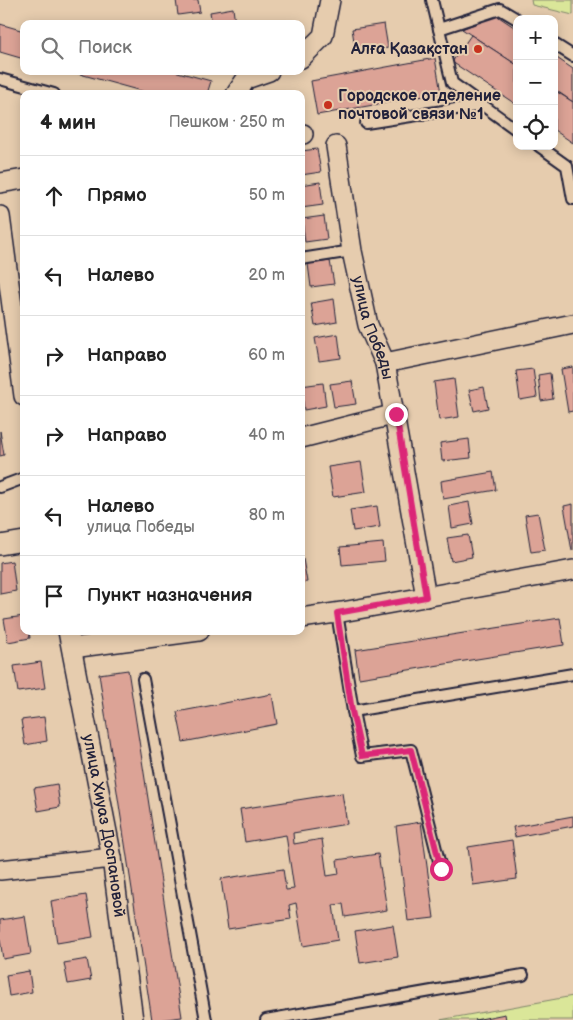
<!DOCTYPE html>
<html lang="ru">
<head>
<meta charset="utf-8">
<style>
	body { margin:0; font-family:"Balsamiq Sans",sans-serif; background:#f6f6f6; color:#222 }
	.controls { position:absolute; right:15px; top:15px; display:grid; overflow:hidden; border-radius:10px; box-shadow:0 2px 12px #0003 }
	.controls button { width:45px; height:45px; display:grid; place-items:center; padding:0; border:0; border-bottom:1px solid #e0e0e0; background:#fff; color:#222; font:25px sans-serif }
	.stop { position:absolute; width:15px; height:15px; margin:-11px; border:4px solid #db2777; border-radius:50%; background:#fff }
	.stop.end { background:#db2777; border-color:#fff; box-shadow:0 1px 5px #0008 }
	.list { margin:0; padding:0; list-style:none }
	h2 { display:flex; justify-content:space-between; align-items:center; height:65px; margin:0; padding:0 20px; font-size:21px }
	h2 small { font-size:16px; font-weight:400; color:#767676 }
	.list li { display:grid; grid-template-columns:32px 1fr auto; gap:15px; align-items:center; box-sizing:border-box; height:80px; padding:0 20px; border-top:1px solid #e0e0e0 }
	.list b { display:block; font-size:19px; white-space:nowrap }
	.list p { margin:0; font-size:16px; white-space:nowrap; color:#767676 }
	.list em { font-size:16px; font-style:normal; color:#767676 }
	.icon { flex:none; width:28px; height:28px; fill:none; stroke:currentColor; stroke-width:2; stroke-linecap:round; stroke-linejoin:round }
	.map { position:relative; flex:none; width:573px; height:1020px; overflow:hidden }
	.search { position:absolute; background:#fff; box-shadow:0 2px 12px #0003; left:20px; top:20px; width:285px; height:55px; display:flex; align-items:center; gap:12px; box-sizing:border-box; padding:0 18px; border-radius:10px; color:#767676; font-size:19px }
	.panel { position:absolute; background:#fff; box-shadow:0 2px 12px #0003; left:20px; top:90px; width:285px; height:545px; border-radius:10px }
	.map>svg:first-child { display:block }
	.green { fill:#dae699; stroke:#7e846a }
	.building { fill:#dca396; stroke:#22223b }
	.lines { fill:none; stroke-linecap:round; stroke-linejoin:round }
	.lane-casing { stroke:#22223b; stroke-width:14 }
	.street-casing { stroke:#22223b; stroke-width:22 }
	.lane { stroke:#e6ccae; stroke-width:10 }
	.street { stroke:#e6ccae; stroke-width:19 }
	.route { stroke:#db2777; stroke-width:6 }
	.poi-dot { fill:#c8321e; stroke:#e6ccae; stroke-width:2 }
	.labels { text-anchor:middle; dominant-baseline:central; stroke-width:4; stroke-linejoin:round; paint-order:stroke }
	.poi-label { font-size:16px; font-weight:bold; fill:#22223b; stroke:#e6ccae; text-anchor:end }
	.street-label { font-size:16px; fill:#22223b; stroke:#e6ccae }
</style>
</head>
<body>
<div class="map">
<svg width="573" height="1020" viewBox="0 0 573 1020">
	<rect width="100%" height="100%" fill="#e6ccae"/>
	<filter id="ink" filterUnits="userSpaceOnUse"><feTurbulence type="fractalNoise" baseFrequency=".02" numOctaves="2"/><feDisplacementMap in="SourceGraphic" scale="10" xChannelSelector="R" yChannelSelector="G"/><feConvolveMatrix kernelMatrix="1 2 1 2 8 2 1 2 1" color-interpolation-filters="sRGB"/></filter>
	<g filter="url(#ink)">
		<g class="green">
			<path d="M531,0h42v15l-41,-10z"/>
			<path d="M573,996v24h-133z"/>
		</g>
		<g class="building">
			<path d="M176,0h22l2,12 -22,3z"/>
			<path d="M233,8l2,16h-23l-2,-12z"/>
			<path d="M496,15l21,14v36l-55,-36z"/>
			<path d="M0,24l24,7v28l-24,-7z"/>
			<path d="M384,24l4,24 -32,5 -4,-24z"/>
			<path d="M471,35l46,30v40l-65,-43z"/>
			<path d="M554,56l19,13v33l-19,-13z"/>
			<path d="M435,58l6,35 -124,22 -6,-34z"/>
			<path d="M69,71h105l37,10 -4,13h-55z"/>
			<path d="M554,90l19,12v41l-19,-13z"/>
			<path d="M317,149l4,23 -20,3v-24z"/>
			<path d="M320,182l3,23 -22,3v-23z"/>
			<path d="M324,216l3,23 -22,3 -3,-23z"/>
			<path d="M330,261l4,23 -23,3 -3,-23z"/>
			<path d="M334,299l3,23 -22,4 -4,-23z"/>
			<path d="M338,334l3,24 -22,3 -4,-23z"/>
			<path d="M573,367v44l-5,1 -7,-43z"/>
			<path d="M533,369l4,28 -17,3 -4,-29z"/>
			<path d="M550,373l3,26 -12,2 -3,-26z"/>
			<path d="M454,379l5,38 -20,3 -5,-38z"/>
			<path d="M352,381l4,23 -22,3 -4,-23z"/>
			<path d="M323,383l3,23 -22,4 -3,-24z"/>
			<path d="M484,387l4,21 -14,3 -5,-21z"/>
			<path d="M0,431l4,24 -4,1z"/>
			<path d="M469,439l2,19 -29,3 -2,-18z"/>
			<path d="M361,462l5,30 -33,5 -5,-30z"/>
			<path d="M493,472l3,18 -53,9 -2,-18z"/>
			<path d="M469,502l4,22 -21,4 -3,-22z"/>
			<path d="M573,504v46l-1,1 -8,-45z"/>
			<path d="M377,506l3,21 -27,4 -3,-21z"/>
			<path d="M538,513l7,37 -14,2 -6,-37z"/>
			<path d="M468,535l4,22 -21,4 -4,-23z"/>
			<path d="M383,543l2,18 -43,4 -2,-18z"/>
			<path d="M301,559h2l4,23 -6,1z"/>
			<path d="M12,561l4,30 -16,3v-31z"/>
			<path d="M24,616v15h5l1,7 -22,4 -4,-23z"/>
			<path d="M560,618l4,27 -205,33 -4,-28z"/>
			<path d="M41,662l4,26 -27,4 -4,-26z"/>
			<path d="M128,670l54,347 -23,3h-7l-53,-346z"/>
			<path d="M272,694l5,30 -94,18 -6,-30z"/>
			<path d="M44,717l3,24 -22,4 -4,-25z"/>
			<path d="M57,784l3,23 -22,4 -4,-23z"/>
			<path d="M342,793l5,31 -54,9 1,11 28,-5 5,37 12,-2 -2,-14 41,-6 9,56 -42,7 -2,-13 -10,1 5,35 -35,6 -7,-43 -7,2 2,14 -63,10 -7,-50 62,-10 3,21 8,-1 -8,-54 -41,7 -5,-33z"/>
			<path d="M573,816v10l-58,11 -2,-10z"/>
			<path d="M421,822l13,96 -26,3 -12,-95z"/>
			<path d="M512,840l5,39 -44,6 -5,-38z"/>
			<path d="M86,895l7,42 -36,6 -6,-42z"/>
			<path d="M25,916l6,38 -28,5 -3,-20v-19z"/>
			<path d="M393,925l5,32 -38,6 -5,-32z"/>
			<path d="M87,959l4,21 -23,4 -4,-21z"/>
			<path d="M29,971l3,21 -23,4 -3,-21z"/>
			<path d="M505,1014l1,6h-31z"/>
		</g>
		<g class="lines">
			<defs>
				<g id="lane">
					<path d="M432,0l20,83 65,47"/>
					<path d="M439,29l61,-20 17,10"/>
					<path d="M554,44l19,12"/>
					<path d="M0,79l54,15"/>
					<path d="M366,123l116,-18"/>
					<path d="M539,146l28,20 6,33"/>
					<path d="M301,259l51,-8"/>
					<path d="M0,487l24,-9"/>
					<path d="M337,613l16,98 220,-37"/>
					<path d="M143,679l63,341"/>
					<path d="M353,711l9,45 49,-6 30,119"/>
					<path d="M266,1020l257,-45"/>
				</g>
				<g id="street">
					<path d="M301,58l22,-22 7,-36"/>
					<path d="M236,94l10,-15 23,-8"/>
					<path d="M301,134h2"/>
					<path id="s1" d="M336,146l16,105 16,74 17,38 41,234"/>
					<path d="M0,183l24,-4"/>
					<path d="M0,216l24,180"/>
					<path d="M385,363l188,-39"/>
					<path d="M301,438l95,-24"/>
					<path d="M0,545l24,-4"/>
					<path d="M301,618l41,-6 231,-42"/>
					<path id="s2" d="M68,631l44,227 21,162"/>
					<path d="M72,648l127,-17"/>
					<path d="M0,870l112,-12"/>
				</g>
			</defs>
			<use href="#lane" class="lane-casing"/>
			<use href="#street" class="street-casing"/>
			<use href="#lane" class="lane"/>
			<use href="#street" class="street"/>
		</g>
	</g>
	<g class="lines" filter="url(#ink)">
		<path class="route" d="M396,414l30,183 -89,16 15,98 10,45 49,-6 30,119"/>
	</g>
	<g class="poi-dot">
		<circle cx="478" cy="49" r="5"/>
		<circle cx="328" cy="105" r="5"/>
	</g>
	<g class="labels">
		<g class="poi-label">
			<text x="468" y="49">Алға Қазақстан</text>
			<text x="338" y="96" text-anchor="start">Городское отделение<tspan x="338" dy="18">почтовой связи №1</tspan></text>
		</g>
		<g class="street-label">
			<text stroke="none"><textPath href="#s1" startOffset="186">улица Победы</textPath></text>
			<text stroke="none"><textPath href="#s2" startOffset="198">улица Хиуаз Доспановой</textPath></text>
		</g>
	</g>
</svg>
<div class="controls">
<button>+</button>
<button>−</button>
<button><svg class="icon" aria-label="locate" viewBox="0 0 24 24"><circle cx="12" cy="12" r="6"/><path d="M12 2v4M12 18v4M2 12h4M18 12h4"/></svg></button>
</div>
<div class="stop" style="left:441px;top:869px"></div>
<div class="stop end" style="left:396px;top:414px"></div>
<div class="search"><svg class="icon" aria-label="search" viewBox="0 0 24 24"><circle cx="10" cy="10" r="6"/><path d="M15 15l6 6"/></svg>Поиск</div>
<section class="panel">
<h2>4 мин<small>Пешком · 250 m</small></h2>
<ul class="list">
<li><svg class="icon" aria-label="ahead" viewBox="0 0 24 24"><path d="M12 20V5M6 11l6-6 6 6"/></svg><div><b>Прямо</b></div><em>50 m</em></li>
<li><svg class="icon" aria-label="left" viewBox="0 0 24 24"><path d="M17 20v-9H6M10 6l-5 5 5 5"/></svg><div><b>Налево</b></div><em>20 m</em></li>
<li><svg class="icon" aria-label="right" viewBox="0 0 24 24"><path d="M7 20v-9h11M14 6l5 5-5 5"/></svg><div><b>Направо</b></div><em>60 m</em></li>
<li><svg class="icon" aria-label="right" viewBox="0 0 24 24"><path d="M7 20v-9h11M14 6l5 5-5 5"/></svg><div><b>Направо</b></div><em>40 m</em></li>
<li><svg class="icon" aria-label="left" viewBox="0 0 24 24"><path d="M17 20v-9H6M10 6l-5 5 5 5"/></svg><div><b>Налево</b><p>улица Победы</p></div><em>80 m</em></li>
<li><svg class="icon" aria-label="arrive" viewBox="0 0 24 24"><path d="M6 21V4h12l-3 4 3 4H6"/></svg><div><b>Пункт назначения</b></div></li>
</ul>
</section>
</div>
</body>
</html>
